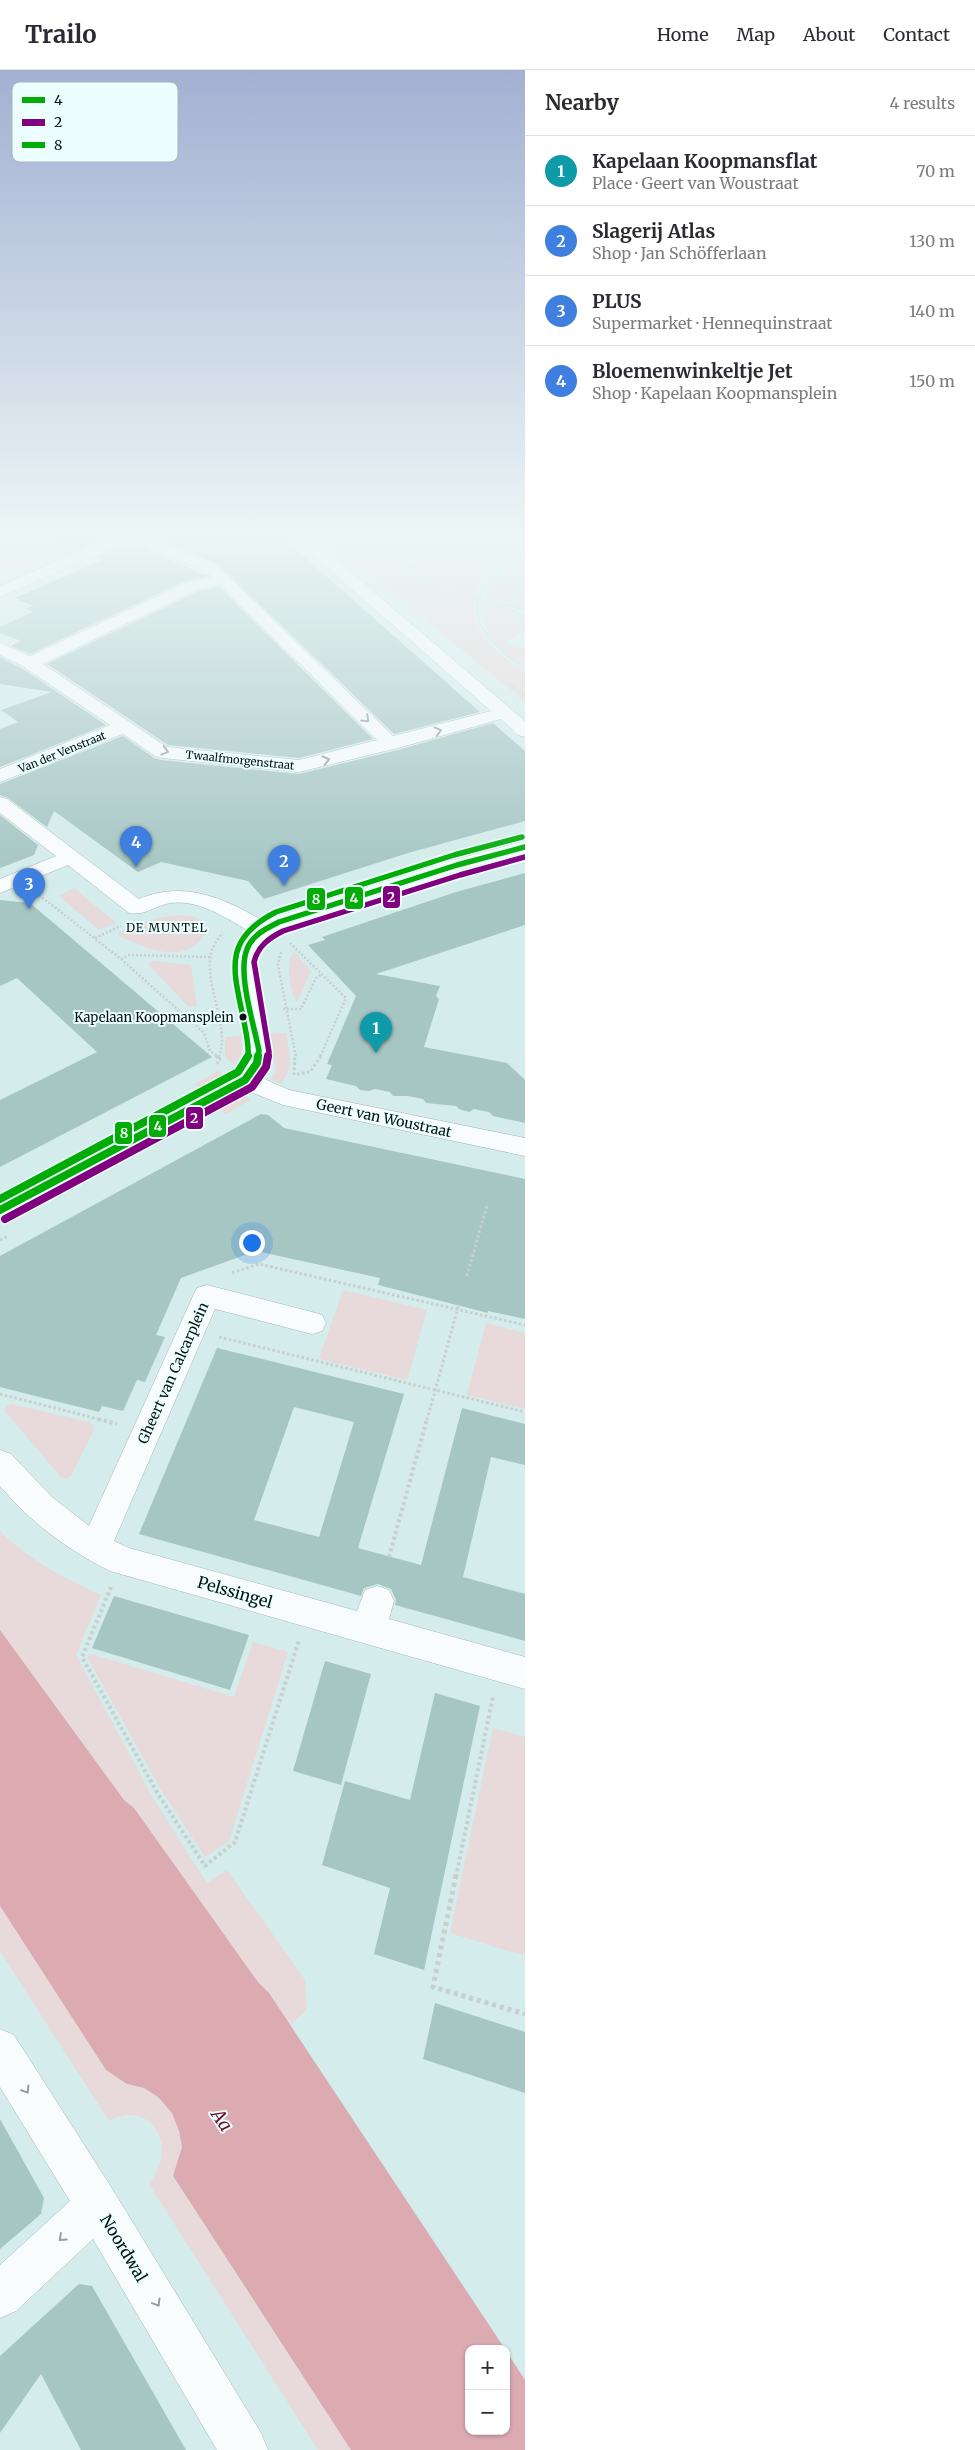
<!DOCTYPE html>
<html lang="en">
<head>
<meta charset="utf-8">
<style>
	body { margin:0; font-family:Merriweather,serif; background:#f2f2f3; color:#2b2b33 }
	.controls { position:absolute; right:15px; bottom:15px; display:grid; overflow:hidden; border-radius:10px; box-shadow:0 1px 4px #0004 }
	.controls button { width:45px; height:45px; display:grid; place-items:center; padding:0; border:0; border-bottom:1px solid #e1e1e2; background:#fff; color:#2b2b33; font:25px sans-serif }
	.you { position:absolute; left:251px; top:1172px; width:18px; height:18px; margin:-12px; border:4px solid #fff; border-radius:50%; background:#1a73e8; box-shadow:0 0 0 8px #1a73e833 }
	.badge { display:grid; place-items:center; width:32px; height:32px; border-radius:50%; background:#0f766e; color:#fff; font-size:16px; font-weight:700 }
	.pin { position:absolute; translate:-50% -41px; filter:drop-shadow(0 1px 2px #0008) }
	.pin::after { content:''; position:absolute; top:26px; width:18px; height:15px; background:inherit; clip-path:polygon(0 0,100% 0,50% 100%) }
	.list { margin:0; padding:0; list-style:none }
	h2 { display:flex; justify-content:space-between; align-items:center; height:65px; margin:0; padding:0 20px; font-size:21px }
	h2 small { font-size:16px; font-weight:400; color:#7c7c81 }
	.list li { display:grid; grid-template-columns:32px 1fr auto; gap:15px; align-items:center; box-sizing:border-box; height:70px; padding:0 20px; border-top:1px solid #e1e1e2 }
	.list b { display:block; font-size:19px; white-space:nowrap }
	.list p { margin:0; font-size:16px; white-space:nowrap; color:#7c7c81 }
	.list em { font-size:16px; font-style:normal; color:#7c7c81 }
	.map { position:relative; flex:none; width:525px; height:2380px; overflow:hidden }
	header { display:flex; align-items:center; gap:30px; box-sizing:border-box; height:70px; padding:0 25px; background:#fff; border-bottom:1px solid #e1e1e2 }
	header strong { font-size:24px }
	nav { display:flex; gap:28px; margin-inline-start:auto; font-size:18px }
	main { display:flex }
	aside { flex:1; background:#fff }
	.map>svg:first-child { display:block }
	.green { fill:#e8d9da }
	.water { fill:#dcabb1 }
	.building { fill:#a6c6c4; fill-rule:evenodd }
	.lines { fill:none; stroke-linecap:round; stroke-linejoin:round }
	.street-casing { stroke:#a5b8b7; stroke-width:1 }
	.path-far4 { stroke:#c8d0cf; stroke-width:2; stroke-dasharray:1 1; stroke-linecap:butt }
	.path-far3 { stroke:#c8d0cf; stroke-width:2.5; stroke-dasharray:2 2; stroke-linecap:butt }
	.path-far2 { stroke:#c8d0cf; stroke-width:3; stroke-dasharray:2.5 2.5; stroke-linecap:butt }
	.path-far1 { stroke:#c8d0cf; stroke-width:4; stroke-dasharray:3 3; stroke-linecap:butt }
	.path { stroke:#c8d0cf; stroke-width:5; stroke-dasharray:4 4; stroke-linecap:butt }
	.street { fill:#f9fcfc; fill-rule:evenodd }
	.bus-1-far1-casing { stroke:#ecfefd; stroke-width:9 }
	.bus-1-casing { stroke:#ecfefd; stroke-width:11 }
	.bus-2-far1-casing { stroke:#ecfefd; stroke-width:9 }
	.bus-2-casing { stroke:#ecfefd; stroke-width:11 }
	.bus-3-far1-casing { stroke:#ecfefd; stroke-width:9 }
	.bus-3-casing { stroke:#ecfefd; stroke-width:11 }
	.bus-1-far1 { stroke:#01ac06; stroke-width:5.5 }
	.bus-1 { stroke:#01ac06; stroke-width:8 }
	.bus-2-far1 { stroke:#800080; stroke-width:5.5 }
	.bus-2 { stroke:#800080; stroke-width:8 }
	.bus-3-far1 { stroke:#01ac06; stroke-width:5.5 }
	.bus-3 { stroke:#01ac06; stroke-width:8 }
	.oneway { stroke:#969e9e }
	.bus-dot { fill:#021211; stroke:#ecfefd; stroke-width:2 }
	.labels { text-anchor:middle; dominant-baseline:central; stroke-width:4; stroke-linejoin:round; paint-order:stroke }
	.far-street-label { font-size:11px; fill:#021211; stroke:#ecfefd }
	.far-neighbourhood-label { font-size:12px; letter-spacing:1px; fill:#021211; stroke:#ecfefd }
	.bus-label { font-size:13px; fill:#021211; stroke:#ecfefd; text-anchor:end }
	.street-label { font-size:14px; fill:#021211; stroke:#ecfefd }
	.near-street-label { font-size:16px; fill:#021211; stroke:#ecfefd }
	.near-water-label { font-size:18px; font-style:italic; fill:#6c0a26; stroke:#ecfefd }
	.key { fill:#ecfefd; stroke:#a6b7b6; stroke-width:1 }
	.key-label { font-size:14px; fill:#021211 }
	.line-badge { stroke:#ecfefd; stroke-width:2 }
	.badge-label { font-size:14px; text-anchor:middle; font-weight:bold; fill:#fff }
</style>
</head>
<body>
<header>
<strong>Trailo</strong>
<nav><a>Home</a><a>Map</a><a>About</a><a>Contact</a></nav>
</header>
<main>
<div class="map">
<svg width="525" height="2380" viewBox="0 0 525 2380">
	<rect width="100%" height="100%" fill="#d4eceb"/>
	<g class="green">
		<path d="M0,469h105l-43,18 -9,-4 -35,16 -18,-8z"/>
		<path d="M327,469h7l15,14 125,46c-1,39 21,53 51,73v30z"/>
		<path d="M338,469h52l32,11 -30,16 -35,-13z"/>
		<path d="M438,475l70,5 4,-2 12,4 -32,19 -63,-22z"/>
		<path d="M426,481l63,23 -5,6h-4l-5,8 3,1 -3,6h-3l-77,-28 11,-5 6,2 12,-6 -5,-3z"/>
		<path d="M525,488v25l-25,-9 11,-9z"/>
		<path d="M495,507l30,9v21l-42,-9z"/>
		<path d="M481,532l44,17v14l-3,-1 -17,11 20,8v16c-23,-15 -46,-36 -44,-65z"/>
		<path d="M74,818l42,35 -17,7 -40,-34z"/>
		<path d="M178,845l14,1 12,6 3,8c-19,37 -58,20 -88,6v-3c20,-10 37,-16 59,-18z"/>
		<path d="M294,882l17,19 -14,31c-7,-7 -12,-42 -3,-50z"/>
		<path d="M153,891l38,4 6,41 -8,1 -4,-4 -36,-38 1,-3z"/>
		<path d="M286,963c3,19 9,36 -6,51l-9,-6 5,-5 -7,-39z"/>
		<path d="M242,966v16l-7,13 -10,-8v-20z"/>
		<path d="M218,1001l8,7 -23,14 -8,-8z"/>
		<path d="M242,1023l8,7 -24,14 -9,-7z"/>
		<path d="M343,1220l84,20 -20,70 -88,-21z"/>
		<path d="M486,1253l39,10v76l-58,-14z"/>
		<path d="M11,1334l78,18 4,3 1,5 -23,46 -4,3 -6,-2 -56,-66 1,-4z"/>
		<path d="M0,1461c28,29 65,47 101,64l-25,60 77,143 54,85 20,-13 78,110 2,29 -17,17 -21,-33 -11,-11 -124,-174 -10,-8 -124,-170z"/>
		<path d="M253,1572l35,10 -59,189 -24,16 -44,-67 -74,-133 4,-3 143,43z"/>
		<path d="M493,1658l32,9v219l-75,-23z"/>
		<path d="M0,1836l106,164 21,14 17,4 14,9 14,16 7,18 3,17 -9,29 178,273h-33l-169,-266c5,-8 10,-15 12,-25 6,-33 -22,-55 -52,-38l-109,-170z"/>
	</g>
	<path class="water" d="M0,1560l124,170 10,8 124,174 11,11 236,356h-36v82h37v-80l19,29v70h-174l-178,-274 9,-29 -3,-16 -7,-18 -14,-16 -14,-9 -17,-4 -21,-14 -106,-164z"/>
	<g class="building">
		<path d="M52,469h51l-27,11 -24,-9z"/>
		<path d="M129,469l4,5 75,32 -21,4 -157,74 -19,-8 10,-5 -21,-8v-6l33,-15 -7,-3 7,-3 -18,-8 87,-38 -8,-3 31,-13z"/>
		<path d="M157,469h127l196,173 -86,22 -176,-170z"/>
		<path d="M219,517l154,152 -74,19 -131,-13 -121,-81 152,-73z"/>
		<path d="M0,587l23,12 83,56 -106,42v-38l18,-7 -17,-12 51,-18 -52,-8z"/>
		<path d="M493,653l32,28v70l-117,32 -144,46 -16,-18 -87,-19 -23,10 -84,-61 -7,16 -39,-29 -8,-3v-11l123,-48 31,22 7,2 138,14 99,-24z"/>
		<path d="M0,745l38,30 -4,10 -34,13z"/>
		<path d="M525,803v52l-149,49 64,12 -4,10 3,3 -15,48 83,16 18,17v43l-32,-7 -4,-4 -15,-3 -5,3 -10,-3 -3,-3 -30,-3 -3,-4 -15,-3h-15l-3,-4 -15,-3 -6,2 -9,-1 -4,-4 -30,-7 6,-14 -5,-1 29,-68 -48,-51 17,-5 -3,-3 134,-45z"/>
		<path d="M0,830l30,3 182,154 -212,110v-67l97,-48 -80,-74 -17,8z"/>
		<path d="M261,1044l7,1 16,13 241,51v140l-37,-8v2l-110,-28 2,-7 -124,-27 -75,27 -25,57 9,2 -20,45 -8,-2 -14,31 -21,-5 -3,6 -99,-25v-131z"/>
		<path d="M217,1278l187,46 -46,154 63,17 41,-157 63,16v41l-34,-8 -28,120 62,17v47l-130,-36 1,-5 -5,-11 -13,-5 -14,4 -3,8 -222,-62zM294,1337l60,15 -35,115 -65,-17z"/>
		<path d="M114,1526l135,39 -19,55 -138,-42z"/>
		<path d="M325,1591l46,13 -30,111 -48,-14z"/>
		<path d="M435,1623l45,13 -56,264 -50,-16 16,-66 -68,-23 23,-84 65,19z"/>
		<path d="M435,1933l90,29v61l-102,-34z"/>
		<path d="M0,2049l44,79 -3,16 -41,35z"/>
		<path d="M79,2214l13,2 94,164h-105l-40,-76 -41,59v-77z"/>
	</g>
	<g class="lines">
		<defs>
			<g id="street">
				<path d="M107,469h20l-3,3 -124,55v-11z"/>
				<path d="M131,469h21l65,26 176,171 98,-25 -196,-172h17l213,182v16l-7,-2 -17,-16 -103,29 -99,24 -137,-14 -7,-2 -32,-22 -123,48v-13l110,-44 -86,-58 -24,-12v-12l30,13 158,-74 24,-5 -7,-6 -71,-29zM220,515l157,155 -78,20 -132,-13 -124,-83 155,-75z"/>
				<path d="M515,469h10v6z"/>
				<path d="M0,727l7,2 132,100c45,-19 85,-1 124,22l187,-60 75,-20v12l-61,16 -177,58 -24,15 -8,20 16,89 -2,12 -9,14 29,13 236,48v18l-242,-51 -37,-15 -237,127 -9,3v-22l236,-124 9,-12 2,-11 -14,-89 4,-14 12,-17c-25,-14 -53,-34 -83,-27 -13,3 -22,12 -37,9l-61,-48 -68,28v-14l56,-23 -56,-43z"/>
				<path d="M207,1215l105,27 10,3 4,8 -4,8 -10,3 -97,-25 -101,232 15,7 228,63 8,-21 12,-4 12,4 5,11 -5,18 136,38v32l-415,-118c-42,-21 -79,-48 -110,-85v-36l11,4 41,43 37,29 104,-230 4,-8z"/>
				<path d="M0,1959l14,6 99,155 148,243 7,17h-51l-124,-211 -77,72 -16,7v-53l70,-64 -70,-114z"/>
			</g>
		</defs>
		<use href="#street" class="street-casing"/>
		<g class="path-far4">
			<path d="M34,469l9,3 15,-1"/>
			<path d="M396,469l129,46"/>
			<path d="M0,477l28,5 15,-10"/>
			<path d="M11,479l-2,-5 4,-5"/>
			<path d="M358,485l167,61"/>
			<path d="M516,489c-62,41 -43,72 9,110"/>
			<path d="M495,533l30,6"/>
			<path d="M511,615l14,11"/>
		</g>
		<g class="path-far3">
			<path d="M39,825l82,64 83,74 6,18 8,6"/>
			<path d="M95,868l26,-12"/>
			<path d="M290,873l56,55 -26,59"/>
			<path d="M281,882l-3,13 18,92"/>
			<path d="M121,889l8,-4 82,2"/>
			<path d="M283,939h18l15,-31 6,-4"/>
			<path d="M219,987c12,-32 -17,-73 -7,-107 2,-6 7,-12 10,-17"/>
		</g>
		<g class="path-far2">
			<path d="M216,986l5,4"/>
			<path d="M217,994l3,-8"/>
			<path d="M297,1004l13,-2 11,-16"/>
			<path d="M294,1005l1,-19"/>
			<path d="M0,1170l8,-4"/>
			<path d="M232,1203l27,-9 266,61"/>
			<path d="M467,1206l20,-71"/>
			<path d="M219,1267l306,75"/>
			<path d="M0,1324l102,26"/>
			<path d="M427,1350l32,-116"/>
		</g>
		<g class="path-far1">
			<path d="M98,1349l19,5"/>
			<path d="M389,1487l38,-138"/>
			<path d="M111,1517l-29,70 76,137 47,72 30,-24 64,-202"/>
			<path d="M456,1807l37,-181"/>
		</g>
		<path class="path" d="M456,1805l-23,112 92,27"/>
		<use href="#street" class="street"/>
		<defs>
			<path id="bus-1-far1" d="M258,987l1,-6c-5,-27 -22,-77 -12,-102 5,-14 20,-21 32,-27l178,-57 68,-18"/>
			<path id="bus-1" d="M0,1140l245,-130 12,-17 1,-7"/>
			<path id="bus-2-far1" d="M268,987l1,-5 -15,-90c4,-16 15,-24 29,-31l177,-56 65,-18"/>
			<path id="bus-2" d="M5,1149l247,-132 14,-20 2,-11"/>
			<path id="bus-3-far1" d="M248,987c1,-10 -1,-20 -3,-30 -10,-53 -26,-86 31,-115l178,-57 68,-18"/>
			<path id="bus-3" d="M0,1129l238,-127 10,-16"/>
		</defs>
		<use href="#bus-1-far1" class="bus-1-far1-casing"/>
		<use href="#bus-1" class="bus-1-casing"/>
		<use href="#bus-2-far1" class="bus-2-far1-casing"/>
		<use href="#bus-2" class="bus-2-casing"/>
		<use href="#bus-3-far1" class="bus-3-far1-casing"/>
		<use href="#bus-3" class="bus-3-casing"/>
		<use href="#bus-1-far1" class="bus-1-far1"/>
		<use href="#bus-1" class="bus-1"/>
		<use href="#bus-2-far1" class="bus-2-far1"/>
		<use href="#bus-2" class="bus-2"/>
		<use href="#bus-3-far1" class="bus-3-far1"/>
		<use href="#bus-3" class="bus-3"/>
	</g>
	<defs><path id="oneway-chevron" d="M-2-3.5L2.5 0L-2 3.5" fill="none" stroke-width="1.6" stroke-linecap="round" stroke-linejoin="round" transform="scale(1.25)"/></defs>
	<g class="oneway">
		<use href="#oneway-chevron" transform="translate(366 649) rotate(44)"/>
		<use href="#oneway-chevron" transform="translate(438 661) rotate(-15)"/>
		<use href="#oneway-chevron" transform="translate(165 681) rotate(15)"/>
		<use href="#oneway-chevron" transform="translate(326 690) rotate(-14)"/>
		<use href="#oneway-chevron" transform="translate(26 2020) rotate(58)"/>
		<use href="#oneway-chevron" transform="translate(62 2168) rotate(138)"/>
		<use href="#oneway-chevron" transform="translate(157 2233) rotate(59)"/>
	</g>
	<linearGradient id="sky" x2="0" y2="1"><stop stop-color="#a3b0d2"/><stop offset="0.58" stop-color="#ecf6f6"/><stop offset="1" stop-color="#ecf6f6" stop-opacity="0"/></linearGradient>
	<rect width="525" height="802" fill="url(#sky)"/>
	<circle class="bus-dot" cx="243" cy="947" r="4.5"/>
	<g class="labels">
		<g class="far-street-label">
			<text transform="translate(62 682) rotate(-22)">Van der Venstraat</text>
			<text transform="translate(240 690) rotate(6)">Twaalfmorgenstraat</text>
		</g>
		<g class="far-neighbourhood-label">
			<text x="167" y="857">DE MUNTEL</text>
		</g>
		<g class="bus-label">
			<text x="234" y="947">Kapelaan Koopmansplein</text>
		</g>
		<g class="street-label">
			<text transform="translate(384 1048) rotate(12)">Geert van Woustraat</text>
			<text transform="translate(173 1303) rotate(-66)">Gheert van Calcarplein</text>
		</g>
		<g class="near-street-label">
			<text transform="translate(235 1522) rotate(16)">Pelssingel</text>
			<text transform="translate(124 2178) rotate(59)">Noordwal</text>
		</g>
		<g class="near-water-label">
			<text transform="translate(222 2050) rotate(56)">Aa</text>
		</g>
	</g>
	<rect x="12" y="12" width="166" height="80" rx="8" class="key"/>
	<rect x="22" y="27" width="23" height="6" fill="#01ac06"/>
	<rect x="22" y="49" width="23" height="7" fill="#800080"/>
	<rect x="22" y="72" width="23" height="6" fill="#01ac06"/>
	<g class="key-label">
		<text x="54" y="35">4</text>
		<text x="54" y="57">2</text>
		<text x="54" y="80">8</text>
	</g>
	<g class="line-badge">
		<rect x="382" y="815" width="19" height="24" rx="5" fill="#800080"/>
		<rect x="344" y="816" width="20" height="24" rx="5" fill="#01ac06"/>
		<rect x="306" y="817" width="20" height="24" rx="5" fill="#01ac06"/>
		<rect x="185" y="1036" width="19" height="24" rx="5" fill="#800080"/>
		<rect x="148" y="1044" width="19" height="24" rx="5" fill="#01ac06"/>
		<rect x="114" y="1051" width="19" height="24" rx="5" fill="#01ac06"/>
	</g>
	<g class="badge-label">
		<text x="391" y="832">2</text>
		<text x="354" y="833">4</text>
		<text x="316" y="834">8</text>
		<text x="194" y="1053">2</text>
		<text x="158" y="1061">4</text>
		<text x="124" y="1068">8</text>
	</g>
</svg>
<div class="controls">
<button>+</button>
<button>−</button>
</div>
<div class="you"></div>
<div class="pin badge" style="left:376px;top:983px;background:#0f9aa8">1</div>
<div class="pin badge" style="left:284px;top:816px;background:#3f7fe0">2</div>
<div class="pin badge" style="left:29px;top:839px;background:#3f7fe0">3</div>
<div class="pin badge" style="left:136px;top:797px;background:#3f7fe0">4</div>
</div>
<aside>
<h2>Nearby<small>4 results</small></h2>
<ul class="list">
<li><span class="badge" style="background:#0f9aa8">1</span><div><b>Kapelaan Koopmansflat</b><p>Place · Geert van Woustraat</p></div><em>70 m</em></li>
<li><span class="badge" style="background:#3f7fe0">2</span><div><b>Slagerij Atlas</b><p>Shop · Jan Schöfferlaan</p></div><em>130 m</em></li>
<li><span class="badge" style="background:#3f7fe0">3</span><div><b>PLUS</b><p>Supermarket · Hennequinstraat</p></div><em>140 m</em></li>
<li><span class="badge" style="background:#3f7fe0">4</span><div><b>Bloemenwinkeltje Jet</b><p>Shop · Kapelaan Koopmansplein</p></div><em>150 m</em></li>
</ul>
</aside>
</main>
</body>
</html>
